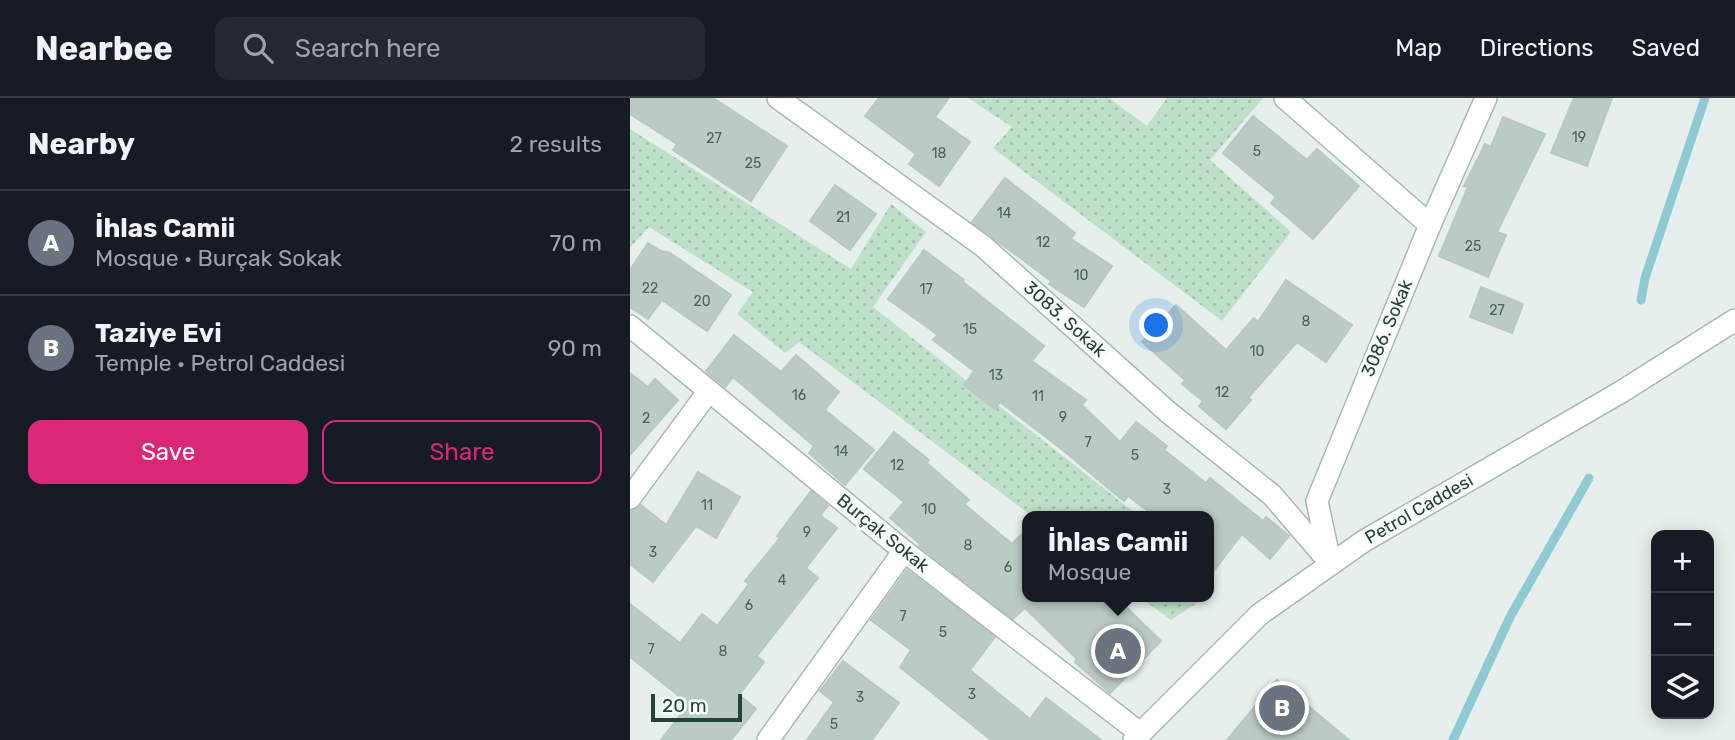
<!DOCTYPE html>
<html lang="en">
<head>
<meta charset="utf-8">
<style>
	body { margin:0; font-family:Rubik,sans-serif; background:#242831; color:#f1f3f6 }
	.controls { position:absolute; right:21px; bottom:21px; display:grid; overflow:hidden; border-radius:14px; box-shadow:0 4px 18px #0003 }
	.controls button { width:63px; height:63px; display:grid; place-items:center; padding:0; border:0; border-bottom:2px solid #363941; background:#171b24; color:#f1f3f6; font:35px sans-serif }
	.scale { position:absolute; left:21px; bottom:18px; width:91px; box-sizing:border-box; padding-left:7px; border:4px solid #24423a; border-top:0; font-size:19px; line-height:24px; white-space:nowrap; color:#24423a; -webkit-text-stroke:5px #f7fbf9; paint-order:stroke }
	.you { position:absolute; left:527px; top:228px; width:24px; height:24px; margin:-18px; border:5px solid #fff; border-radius:50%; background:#1a73e8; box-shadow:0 0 0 10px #1a73e833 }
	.badge { display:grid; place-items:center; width:46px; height:46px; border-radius:50%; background:#db2777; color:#fff; font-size:23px; font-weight:700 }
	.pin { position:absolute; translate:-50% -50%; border:4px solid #fff; box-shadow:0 2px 7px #0006 }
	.popup { position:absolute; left:392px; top:413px; width:192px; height:91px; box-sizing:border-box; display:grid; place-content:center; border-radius:14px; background:#171b24; filter:drop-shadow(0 2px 5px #0005); font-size:23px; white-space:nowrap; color:#9ea1a6 }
	.popup b { font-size:26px; color:#f1f3f6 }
	.popup::after { content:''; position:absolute; left:50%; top:100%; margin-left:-14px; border:14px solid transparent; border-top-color:#171b24 }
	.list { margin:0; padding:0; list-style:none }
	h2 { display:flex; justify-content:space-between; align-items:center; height:91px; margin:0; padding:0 28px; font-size:30px }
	h2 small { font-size:23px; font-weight:400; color:#9ea1a6 }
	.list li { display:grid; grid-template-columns:46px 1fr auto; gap:21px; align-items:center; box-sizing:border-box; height:105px; padding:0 28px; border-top:2px solid #363941 }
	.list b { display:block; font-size:26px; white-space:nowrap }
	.list p { margin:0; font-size:23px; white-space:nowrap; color:#9ea1a6 }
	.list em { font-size:23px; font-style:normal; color:#9ea1a6 }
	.actions { display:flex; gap:14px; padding:21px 28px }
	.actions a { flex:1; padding:16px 0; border:2px solid #db2777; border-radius:14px; text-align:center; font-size:24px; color:#db2777 }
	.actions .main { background:#db2777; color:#fff }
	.icon { flex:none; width:38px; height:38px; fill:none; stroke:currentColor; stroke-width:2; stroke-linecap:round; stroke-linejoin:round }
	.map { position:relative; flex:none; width:1105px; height:642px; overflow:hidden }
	header { display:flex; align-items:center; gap:42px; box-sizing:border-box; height:98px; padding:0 35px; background:#171b24; border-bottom:2px solid #363941 }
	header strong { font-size:33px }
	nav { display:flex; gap:38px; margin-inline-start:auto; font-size:24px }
	.search { width:490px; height:63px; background:#242831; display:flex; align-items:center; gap:18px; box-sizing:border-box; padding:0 24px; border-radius:14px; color:#9ea1a6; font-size:26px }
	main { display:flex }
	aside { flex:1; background:#171b24 }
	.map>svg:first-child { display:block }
	.park { fill:url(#park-dots) }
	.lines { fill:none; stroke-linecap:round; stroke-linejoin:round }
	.stream { stroke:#8ec9d4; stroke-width:9 }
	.building { fill:#bbcac4; stroke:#b8c9c2; stroke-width:2 }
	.minor-casing { stroke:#a8b8b2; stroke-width:24 }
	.tertiary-casing { stroke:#a8b8b2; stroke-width:24 }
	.minor { stroke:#fff; stroke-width:21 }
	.tertiary { stroke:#fff; stroke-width:21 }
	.labels { text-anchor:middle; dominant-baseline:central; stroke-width:6; stroke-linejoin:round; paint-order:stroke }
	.number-label { font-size:14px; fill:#4a645c }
	.street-label { font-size:18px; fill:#24423a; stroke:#f7fbf9 }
</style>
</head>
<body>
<header>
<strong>Nearbee</strong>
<div class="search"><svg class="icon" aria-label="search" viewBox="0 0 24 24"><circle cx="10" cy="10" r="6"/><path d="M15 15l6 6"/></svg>Search here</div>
<nav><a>Map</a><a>Directions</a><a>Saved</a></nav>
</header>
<main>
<aside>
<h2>Nearby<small>2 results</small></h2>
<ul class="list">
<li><span class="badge" style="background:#6b7280">A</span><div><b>İhlas Camii</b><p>Mosque · Burçak Sokak</p></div><em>70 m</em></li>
<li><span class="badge" style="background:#6b7280">B</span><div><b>Taziye Evi</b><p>Temple · Petrol Caddesi</p></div><em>90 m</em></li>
</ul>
<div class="actions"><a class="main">Save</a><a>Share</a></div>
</aside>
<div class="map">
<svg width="1105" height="642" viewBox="0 0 1105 642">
	<defs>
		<pattern id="park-dots" width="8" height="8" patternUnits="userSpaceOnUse" patternTransform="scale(1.75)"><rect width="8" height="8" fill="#bfe0c8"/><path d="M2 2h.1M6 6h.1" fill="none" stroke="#a4c1ad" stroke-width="1.8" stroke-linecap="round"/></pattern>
	</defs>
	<rect width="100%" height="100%" fill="#e6efeb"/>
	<g class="park">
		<path d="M338,0h141l38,28 20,-28h96l-53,62 81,72 -69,89 -229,-173 19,-21z"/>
		<path d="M0,31l221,140 40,-65 35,28 -53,75 266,209h-107l-233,-174 -14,11 -48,-39 16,-22 -104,-65 -19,21z"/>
		<path d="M510,499h66l-35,23z"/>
	</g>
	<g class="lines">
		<g class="stream">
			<path d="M1011,202l4,-22 60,-180"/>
			<path d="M823,642l57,-123 79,-139"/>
		</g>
	</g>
	<g class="building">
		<path d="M0,0h83l74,48 -36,55 -78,-51 4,-6 -47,-30z"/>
		<path d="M249,0h70l-14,19 35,25 -31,44 -30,-22 7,-10 -51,-38z"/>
		<path d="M944,0h38l-25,68 -36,-13z"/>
		<path d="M623,18l54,44 10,-11 42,37 -46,53 -42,-36 5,-6 -53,-44z"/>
		<path d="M873,19l42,17 -48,98 9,3 -18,42 -49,-21 29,-69 -4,-1 21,-42 6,3z"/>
		<path d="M375,80l70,55 -4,6 41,27 -28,41 -35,-23 2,-3 -79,-59z"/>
		<path d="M205,87l41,29 -26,36 -40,-29z"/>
		<path d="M18,145l13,8 9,2 61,42 -24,36 -45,-31 -14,19 -18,-12v-37z"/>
		<path d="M294,152l40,30 -1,2 81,64 -12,15 54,39 -4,5 38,37 16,-20 31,24 -3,4 42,33 4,-5 53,43 3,-4 23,19 -19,23 -28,-25 -33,43v-61h-54l-27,-20 -4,5 -65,-54 -59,-45 -5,7 -31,-24 10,-14 -41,-31 5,-5 -50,-36z"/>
		<path d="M656,182l66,45 -26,37 -29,-20 -49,56 3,2 -25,29 -27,-23 4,-5 -21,-17 3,-4 -43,-38 34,-37 50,45 28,-32 4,4z"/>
		<path d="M851,189l42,17 -11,29 -42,-16z"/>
		<path d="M104,237l47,37 15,-17 43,37 -14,18 49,40 -29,35 -36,-32 5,-7 -81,-69 -8,10 -19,-16z"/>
		<path d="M0,275l18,14 7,-8 23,21 -48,55z"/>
		<path d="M264,334l35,28 -2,3 42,37 -5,4 48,40 15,-15v68h72l20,19 8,-8 34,33 -51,52 -35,-31 2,-3 -52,-51 -12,11 -94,-73 1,-2 -30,-26 14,-16 -40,-33z"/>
		<path d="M68,374l42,25 -24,41 -20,-12 -43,56 -23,-18v-53l11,-6 25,20z"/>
		<path d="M181,393l17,15 -8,9 17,13 -31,40 12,10 -61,78 7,6 -25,33 17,14 -25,31h-70l26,-34 -5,-4 2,-2 -54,-43v-53l50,39 22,-29 15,12 32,-42 -4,-3 35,-43 -3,-2z"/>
		<path d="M277,472l88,67 -25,33 60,49 16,-21 55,42h-110l-91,-73 11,-17 -40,-30z"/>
		<path d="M213,563l56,42 -27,37h-65l27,-38 -14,-11z"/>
		<path d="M647,582l72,60h-122z"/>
	</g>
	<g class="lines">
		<defs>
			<g id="minor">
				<path d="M148,0l205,148 185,166 104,83 59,69"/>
				<path d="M655,0l145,127"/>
				<path d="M0,228l274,225 236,182"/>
				<path d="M0,400l78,-106"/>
				<path d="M700,464l-13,-61 113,-276 56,-127"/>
				<path d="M138,642l136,-189"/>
			</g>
			<path id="tertiary" d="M504,642l126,-126 104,-73 257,-149 114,-72"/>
		</defs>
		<use href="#minor" class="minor-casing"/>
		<use href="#tertiary" class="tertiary-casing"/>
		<use href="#minor" class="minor"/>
		<use href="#tertiary" class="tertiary"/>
	</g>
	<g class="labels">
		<g class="number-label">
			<text x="949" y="39">19</text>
			<text x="84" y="40">27</text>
			<text x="627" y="53">5</text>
			<text x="309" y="55">18</text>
			<text x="123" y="65">25</text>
			<text x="374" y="115">14</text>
			<text x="213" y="119">21</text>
			<text x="413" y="144">12</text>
			<text x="843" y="148">25</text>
			<text x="451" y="177">10</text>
			<text x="20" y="190">22</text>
			<text x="296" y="191">17</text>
			<text x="72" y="203">20</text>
			<text x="867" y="212">27</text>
			<text x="676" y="223">8</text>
			<text x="340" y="231">15</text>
			<text x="627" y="253">10</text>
			<text x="366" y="277">13</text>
			<text x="592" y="294">12</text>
			<text x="169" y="297">16</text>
			<text x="408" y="298">11</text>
			<text x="433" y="319">9</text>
			<text x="16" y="320">2</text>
			<text x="458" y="344">7</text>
			<text x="211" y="353">14</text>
			<text x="505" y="357">5</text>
			<text x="267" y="367">12</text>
			<text x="537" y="391">3</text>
			<text x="77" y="407">11</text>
			<text x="299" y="411">10</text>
			<text x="177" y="434">9</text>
			<text x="338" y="447">8</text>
			<text x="23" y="454">3</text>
			<text x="378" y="469">6</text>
			<text x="152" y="482">4</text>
			<text x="119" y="507">6</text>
			<text x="273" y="518">7</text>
			<text x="313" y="534">5</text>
			<text x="21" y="551">7</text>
			<text x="93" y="553">8</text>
			<text x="342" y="596">3</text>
			<text x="230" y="599">3</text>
			<text x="204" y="626">5</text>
		</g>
		<g class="street-label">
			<text transform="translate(435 221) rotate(42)">3083. Sokak</text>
			<text transform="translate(757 230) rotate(-67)">3086. Sokak</text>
			<text transform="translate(789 411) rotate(-30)">Petrol Caddesi</text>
			<text transform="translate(253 435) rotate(39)">Burçak Sokak</text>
		</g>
	</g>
</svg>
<div class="controls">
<button>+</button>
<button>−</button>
<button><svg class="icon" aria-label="layers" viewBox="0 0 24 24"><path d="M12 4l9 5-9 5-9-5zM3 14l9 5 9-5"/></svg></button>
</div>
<div class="scale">20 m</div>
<div class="you"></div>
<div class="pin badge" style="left:488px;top:553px;background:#6b7280">A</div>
<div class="popup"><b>İhlas Camii</b>Mosque</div>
<div class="pin badge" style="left:652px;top:610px;background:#6b7280">B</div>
</div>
</main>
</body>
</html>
